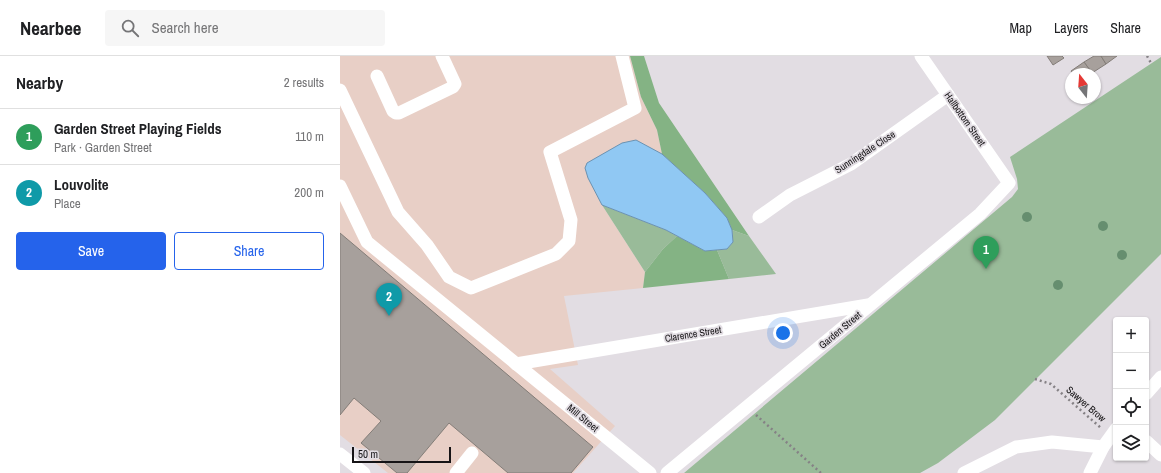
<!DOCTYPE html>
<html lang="en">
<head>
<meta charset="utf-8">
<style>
	body { margin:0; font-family:"Archivo Narrow",sans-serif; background:#f6f6f6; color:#202124 }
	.controls { position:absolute; right:12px; bottom:12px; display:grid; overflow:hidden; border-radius:4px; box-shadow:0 1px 3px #0004 }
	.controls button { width:36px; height:36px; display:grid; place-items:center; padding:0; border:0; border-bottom:1px solid #e0e0e0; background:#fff; color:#202124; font:20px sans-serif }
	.compass { position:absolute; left:725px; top:12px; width:36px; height:36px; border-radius:50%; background:#fff; box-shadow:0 1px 3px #0004; rotate:343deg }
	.scale { position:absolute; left:12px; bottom:10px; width:99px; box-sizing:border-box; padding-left:4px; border:2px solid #161416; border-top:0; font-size:11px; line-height:14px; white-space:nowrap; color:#161416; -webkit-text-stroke:3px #e2dde3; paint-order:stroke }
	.you { position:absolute; left:443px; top:277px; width:14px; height:14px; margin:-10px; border:3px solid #fff; border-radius:50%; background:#1a73e8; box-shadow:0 0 0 6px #1a73e833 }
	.badge { display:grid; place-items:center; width:26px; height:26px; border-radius:50%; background:#2563eb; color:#fff; font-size:13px; font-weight:700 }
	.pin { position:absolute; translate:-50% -33px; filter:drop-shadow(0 1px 2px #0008) }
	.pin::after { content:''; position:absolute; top:21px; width:14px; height:12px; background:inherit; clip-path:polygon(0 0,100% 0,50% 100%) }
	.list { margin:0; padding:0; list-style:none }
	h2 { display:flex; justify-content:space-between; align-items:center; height:52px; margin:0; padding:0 16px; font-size:17px }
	h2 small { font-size:13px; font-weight:400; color:#757577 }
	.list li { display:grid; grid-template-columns:26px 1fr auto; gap:12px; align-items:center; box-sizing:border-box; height:56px; padding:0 16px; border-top:1px solid #e0e0e0 }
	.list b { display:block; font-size:15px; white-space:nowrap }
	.list p { margin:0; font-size:13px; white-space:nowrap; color:#757577 }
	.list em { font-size:13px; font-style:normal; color:#757577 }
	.actions { display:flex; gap:8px; padding:12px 16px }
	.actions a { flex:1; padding:9px 0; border:1px solid #2563eb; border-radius:4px; text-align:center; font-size:14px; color:#2563eb }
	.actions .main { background:#2563eb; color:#fff }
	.icon { flex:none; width:22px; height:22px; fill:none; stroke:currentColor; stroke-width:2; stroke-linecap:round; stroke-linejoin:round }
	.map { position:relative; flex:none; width:821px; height:417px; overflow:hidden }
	header { display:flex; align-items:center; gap:24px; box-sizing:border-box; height:56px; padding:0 20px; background:#fff; border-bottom:1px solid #e0e0e0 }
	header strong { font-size:19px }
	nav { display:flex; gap:22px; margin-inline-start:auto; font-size:14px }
	.search { width:280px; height:36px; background:#f6f6f6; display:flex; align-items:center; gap:10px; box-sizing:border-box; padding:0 14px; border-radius:4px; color:#757577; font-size:15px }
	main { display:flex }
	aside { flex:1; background:#fff }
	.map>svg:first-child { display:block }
	.industrial { fill:#e8cfc6 }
	.green { fill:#9b9 }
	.forest { fill:#84b384 }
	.water { fill:#90c8f3; stroke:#6b92b1 }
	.building { fill:#a7a09c; stroke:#837d78 }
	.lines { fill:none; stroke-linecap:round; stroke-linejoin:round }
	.path { stroke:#858185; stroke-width:2.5; stroke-dasharray:2 3; stroke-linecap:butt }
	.minor { stroke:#fff; stroke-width:13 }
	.tree { fill:#668e6f }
	.labels { text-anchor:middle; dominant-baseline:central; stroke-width:3.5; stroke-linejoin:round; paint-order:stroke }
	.street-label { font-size:10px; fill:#161416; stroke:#e2dde3 }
</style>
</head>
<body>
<header>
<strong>Nearbee</strong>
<div class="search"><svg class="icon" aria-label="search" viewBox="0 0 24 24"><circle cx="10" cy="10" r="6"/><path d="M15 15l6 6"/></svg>Search here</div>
<nav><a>Map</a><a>Layers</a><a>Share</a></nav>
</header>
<main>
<aside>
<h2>Nearby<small>2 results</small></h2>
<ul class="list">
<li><span class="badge" style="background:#2e9e5b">1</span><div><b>Garden Street Playing Fields</b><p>Park · Garden Street</p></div><em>110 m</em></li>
<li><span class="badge" style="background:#0f9aa8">2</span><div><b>Louvolite</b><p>Place</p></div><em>200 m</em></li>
</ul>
<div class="actions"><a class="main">Save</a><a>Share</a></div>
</aside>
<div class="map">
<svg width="821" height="417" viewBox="0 0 821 417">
	<rect width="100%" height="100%" fill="#e2dde3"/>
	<path class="industrial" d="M0,0h290l11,41 16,33 5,24 -26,-14 -14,3 -35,20 1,15 14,27 43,67 -2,16 -79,8 14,69 -28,4 65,57 -42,47h-185l-48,-38z"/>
	<g class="green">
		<path d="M821,1v197l-166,166 -57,43 -18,10h-236l328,-276 6,-8 -1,-10 -7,-22z"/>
		<path d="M262,149l64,25 11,6 -14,13 -18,23z"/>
		<path d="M392,174l17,6 27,38 -47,5 -12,-29 10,-1 6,-7z"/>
	</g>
	<g class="forest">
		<path d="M290,0h14l15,47 90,133 -17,-6 -5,-12 -22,-25 -43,-39 -5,-24 -16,-33z"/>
		<path d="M337,180l28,15 12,-1 12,29 -86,9 2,-16 18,-23z"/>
	</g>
	<path class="water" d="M296,84l26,14 43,39 22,25 5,12 1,12 -6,7 -22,2 -39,-21 -64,-25 -14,-27 -3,-10 2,-5 35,-20z"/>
	<g class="building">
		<path d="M707,0h15l2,2 -11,7z"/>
		<path d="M754,0h7l5,8 -14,9 -8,-11z"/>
		<path d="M761,0h16l-11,8z"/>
		<path d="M744,6l8,11 -19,1 -2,-3z"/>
		<path d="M0,177l253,214 -22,26h-63l-59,-50 -42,50h-10l-36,-30 20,-22 -27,-23 -14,17z"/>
	</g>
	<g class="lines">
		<g class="path">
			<path d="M807,0l4,7"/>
			<path d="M695,323l16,5 50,44"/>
			<path d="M416,359l65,58"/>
		</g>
		<g class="minor">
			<path d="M37,20l16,35 3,2h3l54,-26 2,-3 -13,-28"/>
			<path d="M0,34l58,122 29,33 22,32 22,11 85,-34 13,-13 2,-21 -21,-68 85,-44 -13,-52"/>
			<path d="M0,130l27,56 283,231"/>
			<path d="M419,161l31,-22 61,-31 97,-69"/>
			<path d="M176,308l352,-59"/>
			<path d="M806,338l15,-17"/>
			<path d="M806,385l15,14"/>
			<path d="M0,398l24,19"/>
			<path d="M116,417l16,-20"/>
			<path d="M327,417l313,-259 29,-31 -88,-127"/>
			<path d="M624,417l52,-26 36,-5 51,5"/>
			<path d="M750,417l13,-26 13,-18"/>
		</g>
	</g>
	<g class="tree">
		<circle cx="687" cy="161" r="5"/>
		<circle cx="763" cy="170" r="5"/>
		<circle cx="782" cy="199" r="5"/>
		<circle cx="718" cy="229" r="5"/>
	</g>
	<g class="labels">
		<g class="street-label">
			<text transform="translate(625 63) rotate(55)">Hallbottom Street</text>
			<text transform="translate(525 96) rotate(-33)">Sunningdale Close</text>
			<text transform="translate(500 274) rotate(-40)">Garden Street</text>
			<text transform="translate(353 278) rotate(-9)">Clarence Street</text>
			<text transform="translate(746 348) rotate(41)">Sawyer Brow</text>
			<text transform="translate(243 362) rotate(39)">Mill Street</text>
		</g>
	</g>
</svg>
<div class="controls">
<button>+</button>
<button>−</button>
<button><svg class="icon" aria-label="locate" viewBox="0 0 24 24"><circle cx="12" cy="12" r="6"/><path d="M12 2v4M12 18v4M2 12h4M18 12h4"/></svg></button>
<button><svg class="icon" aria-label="layers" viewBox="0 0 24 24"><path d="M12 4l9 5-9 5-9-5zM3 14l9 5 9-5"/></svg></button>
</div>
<svg class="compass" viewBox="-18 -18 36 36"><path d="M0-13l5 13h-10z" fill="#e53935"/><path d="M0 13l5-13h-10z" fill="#757577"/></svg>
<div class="scale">50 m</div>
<div class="you"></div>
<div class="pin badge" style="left:646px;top:213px;background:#2e9e5b">1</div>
<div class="pin badge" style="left:49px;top:260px;background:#0f9aa8">2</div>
</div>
</main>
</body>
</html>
